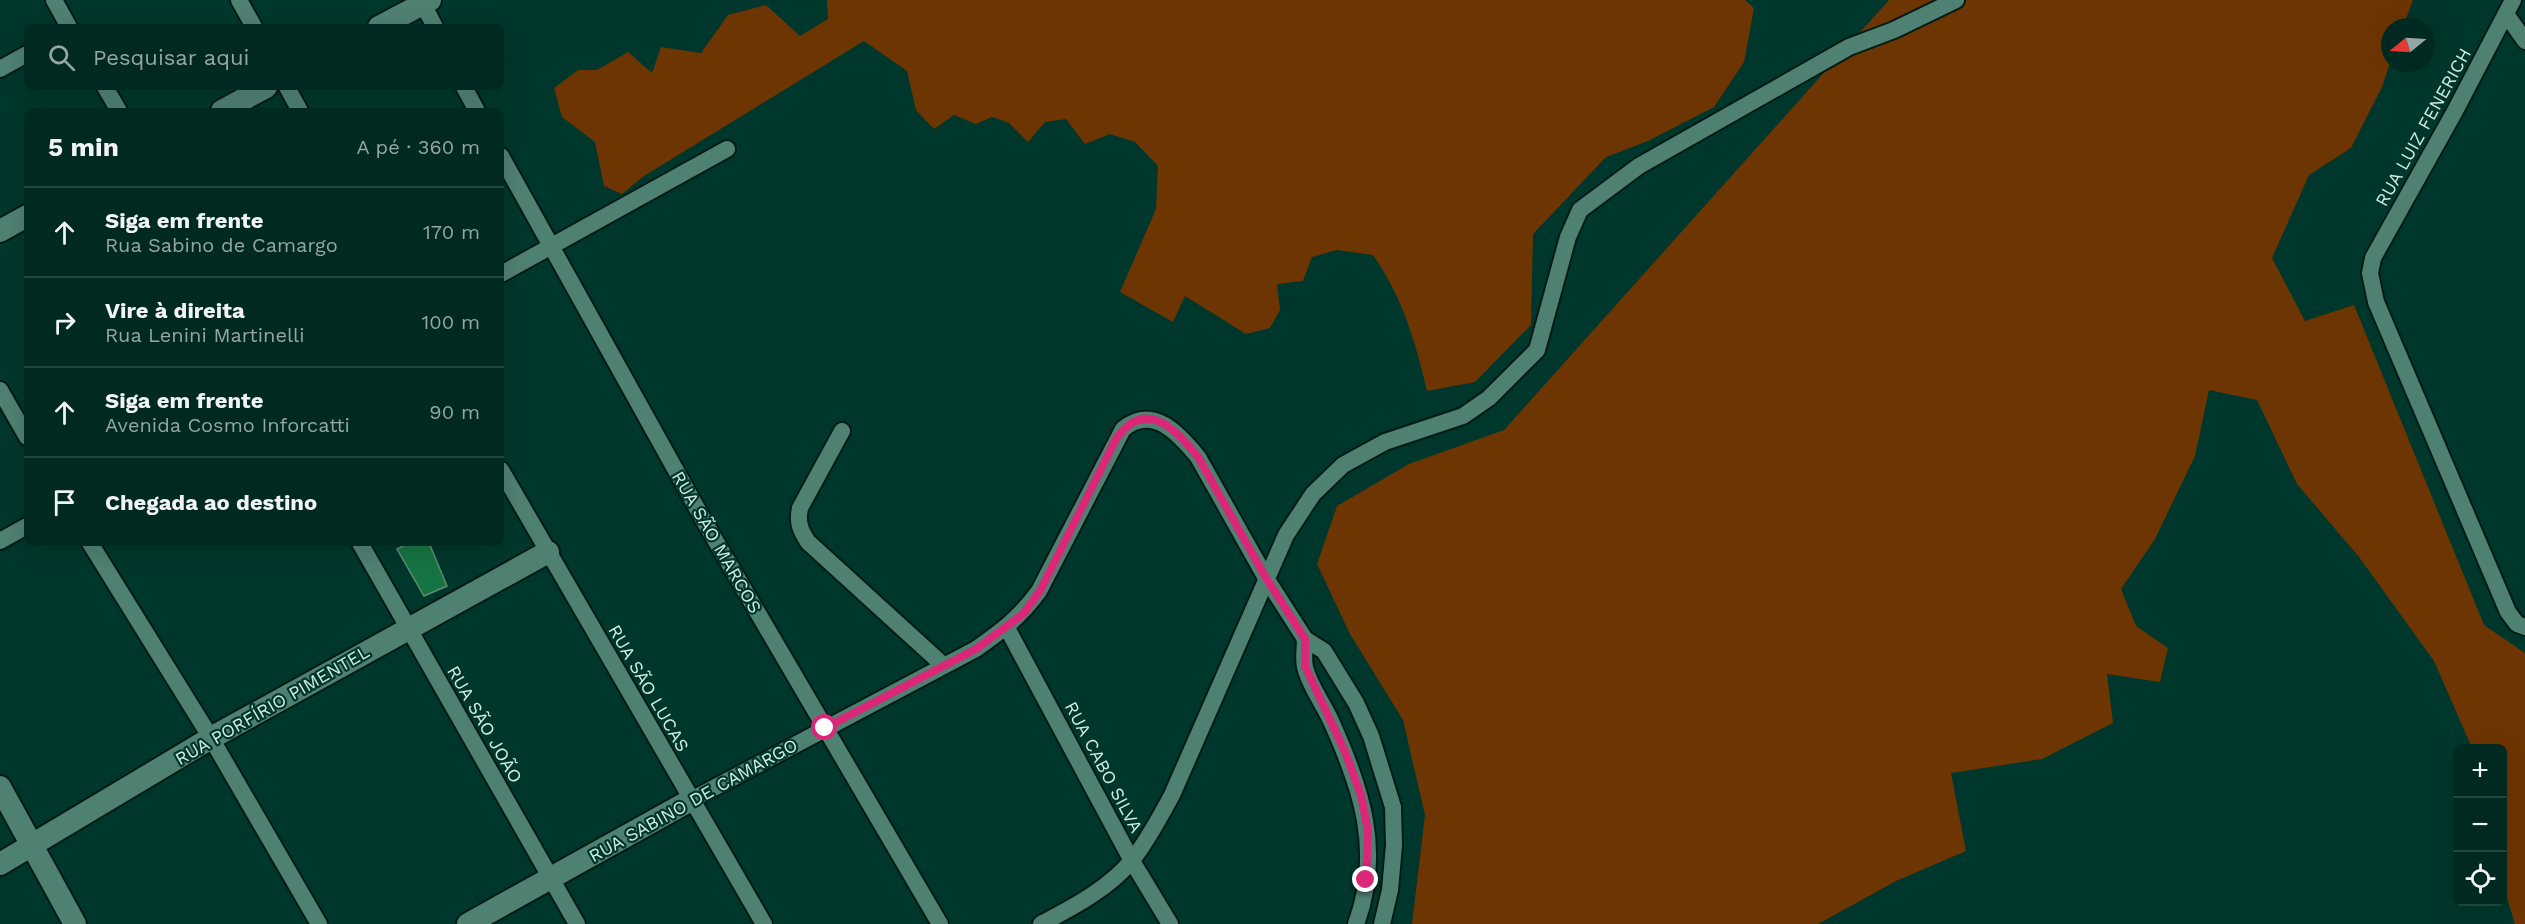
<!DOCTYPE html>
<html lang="pt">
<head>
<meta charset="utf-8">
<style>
	body { margin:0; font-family:"Work Sans",sans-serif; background:#0a312a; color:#f1f3f6 }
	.controls { position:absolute; right:18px; bottom:18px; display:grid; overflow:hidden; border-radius:9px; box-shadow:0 6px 24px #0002 }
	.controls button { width:54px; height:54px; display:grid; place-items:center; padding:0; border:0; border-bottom:2px solid #22453f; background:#002921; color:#f1f3f6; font:30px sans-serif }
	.compass { position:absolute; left:2381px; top:18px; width:54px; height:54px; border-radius:50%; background:#002921; box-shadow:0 6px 24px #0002; rotate:252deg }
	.stop { position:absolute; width:18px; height:18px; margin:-14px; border:4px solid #db2777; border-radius:50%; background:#fff }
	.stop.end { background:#db2777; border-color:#fff; box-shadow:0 2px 6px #0008 }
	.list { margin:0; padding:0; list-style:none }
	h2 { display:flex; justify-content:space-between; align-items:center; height:78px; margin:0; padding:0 24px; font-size:26px }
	h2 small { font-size:20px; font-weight:400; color:#95a6a5 }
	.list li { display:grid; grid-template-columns:39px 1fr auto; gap:18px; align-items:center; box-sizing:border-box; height:90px; padding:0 24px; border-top:2px solid #22453f }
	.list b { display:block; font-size:22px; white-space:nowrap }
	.list p { margin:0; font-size:20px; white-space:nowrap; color:#95a6a5 }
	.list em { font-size:20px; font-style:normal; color:#95a6a5 }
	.icon { flex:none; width:33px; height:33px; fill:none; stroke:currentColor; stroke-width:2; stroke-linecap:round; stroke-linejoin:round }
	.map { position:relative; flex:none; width:2525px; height:924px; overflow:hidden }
	.search { position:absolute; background:#002921; box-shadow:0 6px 24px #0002; left:24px; top:24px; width:480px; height:66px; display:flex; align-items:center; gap:15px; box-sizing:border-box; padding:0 21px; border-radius:9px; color:#95a6a5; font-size:22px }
	.panel { position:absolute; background:#002921; box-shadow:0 6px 24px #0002; left:24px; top:108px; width:480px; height:438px; border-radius:9px }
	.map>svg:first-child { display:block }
	.green { fill:#6d3502 }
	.building { fill:#157442; stroke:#648b70; stroke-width:1.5 }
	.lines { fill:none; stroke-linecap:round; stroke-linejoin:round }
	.street-casing { stroke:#021b15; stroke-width:20 }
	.secondary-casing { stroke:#021b15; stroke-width:26 }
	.street { stroke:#4f8173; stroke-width:16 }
	.secondary { stroke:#4f8173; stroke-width:22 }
	.route { stroke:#db2777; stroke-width:8 }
	.labels { text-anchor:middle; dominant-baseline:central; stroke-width:4.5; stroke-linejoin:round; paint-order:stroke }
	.street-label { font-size:18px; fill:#d3ede4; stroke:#00372c }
</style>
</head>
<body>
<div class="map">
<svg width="2525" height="924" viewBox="0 0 2525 924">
	<rect width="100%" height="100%" fill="#00372c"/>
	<g class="green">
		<path d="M827,0h918l9,8 -10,54 -30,45 -66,34 -42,16 -73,77 -2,91 -56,57 -48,9c-11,-48 -25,-95 -54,-136l-36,-5 -25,7 -9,24 -26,3 3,26 -10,18 -24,6 -61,-38 -12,26 -53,-30 36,-83 2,-43 -23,-24 -25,-8 -25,10 -19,-25 -21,3 -17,20 -19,-19 -17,-6 -16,7 -22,-9 -20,14 -18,-19 -9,-39 -43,-30 -220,135 -22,18 -18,-8 -9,-44 -33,-25 -8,-29 24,-18h19l31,-18 24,21 9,-26 40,6 27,-38 38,-10 34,31 28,-17z"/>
		<path d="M1889,0h524l-10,27h-13v36l-8,24 -31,61 -42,27 -37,83 33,63 49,-16 130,320 41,28v271h-10l-12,-39 -1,-137h-30l-38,-87 -75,-104 -62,-73 -40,-84 -48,-10 -14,66 -40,83 -34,50 15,37 32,22 -8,34 -53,-8 6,49 -71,36 -91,14 15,78 -70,30 -78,43h-406l13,-109 -22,-95 -53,-86 -33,-70 20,-58 72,-42 95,-34z"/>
	</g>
	<path class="building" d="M409,543h20l18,43 -23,10 -27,-47z"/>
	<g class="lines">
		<defs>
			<g id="street">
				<path d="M54,0l15,27"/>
				<path d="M239,0l15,27"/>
				<path d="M2513,0l-58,111 -82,147 -3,15 6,29 132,310 9,12 8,3"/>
				<path d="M423,4l12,23"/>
				<path d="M2506,14l19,27"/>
				<path d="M0,69l27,-15"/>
				<path d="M105,87l14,24"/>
				<path d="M287,87l13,24"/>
				<path d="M464,87l13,24"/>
				<path d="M501,156l203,365 236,403"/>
				<path d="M501,274l226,-125"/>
				<path d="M0,390l27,47"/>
				<path d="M842,431l-42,77c-3,14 0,22 8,34l135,123"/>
				<path d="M501,470l263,454"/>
				<path d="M0,541l27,-15"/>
				<path d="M90,543l121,195 108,186"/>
				<path d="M360,543l217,381"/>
				<path d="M1007,628l125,233 38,63"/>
				<path d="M1305,639c0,9 -2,19 0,28 4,18 18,36 26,54 30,66 52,130 25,203"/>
				<path d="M691,800l285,-151c27,-19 44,-32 63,-58l84,-162c30,-25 56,5 75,28l68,121 39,61 19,12 32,52 15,33 22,71 1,38 -4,45 -8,34"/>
				<path d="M1041,924c32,-17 69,-36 92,-65 15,-19 27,-42 39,-64l114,-260 27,-41 30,-29 42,-23 78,-26 26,-18 48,-48 31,-113 12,-27 59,-44 210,-119 45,-17 62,-30"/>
			</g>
			<g id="secondary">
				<path d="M379,27l51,-27"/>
				<path d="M222,111l44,-24"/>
				<path d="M0,231l27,-15"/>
				<path d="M0,787l75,137"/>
				<path d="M0,864l211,-126 337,-186"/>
				<path d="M468,924l223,-124"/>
			</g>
		</defs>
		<use href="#street" class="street-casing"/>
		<use href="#secondary" class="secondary-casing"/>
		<use href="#street" class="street"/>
		<use href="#secondary" class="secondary"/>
	</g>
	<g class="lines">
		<path class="route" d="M825,728l151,-79 47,-35 17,-23 76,-152c29,-42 59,-11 82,18l68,121 39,61v27l40,86 16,43 7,36 -2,49"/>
	</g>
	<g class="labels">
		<g class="street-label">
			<text transform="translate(2423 127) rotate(-61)">RUA LUIZ FENERICH</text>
			<text transform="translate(717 542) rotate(60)">RUA SÃO MARCOS</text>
			<text transform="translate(649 688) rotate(60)">RUA SÃO LUCAS</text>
			<text transform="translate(272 705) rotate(-30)">RUA PORFÍRIO PIMENTEL</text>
			<text transform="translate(485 724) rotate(60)">RUA SÃO JOÃO</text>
			<text transform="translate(1104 767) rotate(62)">RUA CABO SILVA</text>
			<text transform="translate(693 800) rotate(-29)">RUA SABINO DE CAMARGO</text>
		</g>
	</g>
</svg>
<div class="controls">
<button>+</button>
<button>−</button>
<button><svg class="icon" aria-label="locate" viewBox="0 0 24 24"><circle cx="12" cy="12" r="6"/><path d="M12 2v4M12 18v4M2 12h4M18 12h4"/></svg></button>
</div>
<svg class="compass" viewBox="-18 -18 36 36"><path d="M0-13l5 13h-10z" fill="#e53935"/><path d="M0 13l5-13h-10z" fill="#95a6a5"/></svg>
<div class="stop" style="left:825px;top:728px"></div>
<div class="stop end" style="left:1366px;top:880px"></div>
<div class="search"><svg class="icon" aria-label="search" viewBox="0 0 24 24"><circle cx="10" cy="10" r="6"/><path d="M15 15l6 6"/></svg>Pesquisar aqui</div>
<section class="panel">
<h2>5 min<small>A pé · 360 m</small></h2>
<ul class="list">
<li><svg class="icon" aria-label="ahead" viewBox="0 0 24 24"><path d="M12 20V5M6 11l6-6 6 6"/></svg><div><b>Siga em frente</b><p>Rua Sabino de Camargo</p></div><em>170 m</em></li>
<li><svg class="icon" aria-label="right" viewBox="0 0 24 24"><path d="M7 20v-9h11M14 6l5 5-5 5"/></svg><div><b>Vire à direita</b><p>Rua Lenini Martinelli</p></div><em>100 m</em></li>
<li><svg class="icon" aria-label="ahead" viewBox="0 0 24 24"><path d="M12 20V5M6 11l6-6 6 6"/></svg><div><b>Siga em frente</b><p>Avenida Cosmo Inforcatti</p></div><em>90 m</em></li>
<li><svg class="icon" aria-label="arrive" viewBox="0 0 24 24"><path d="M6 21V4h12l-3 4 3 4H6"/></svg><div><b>Chegada ao destino</b></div></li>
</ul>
</section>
</div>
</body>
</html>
